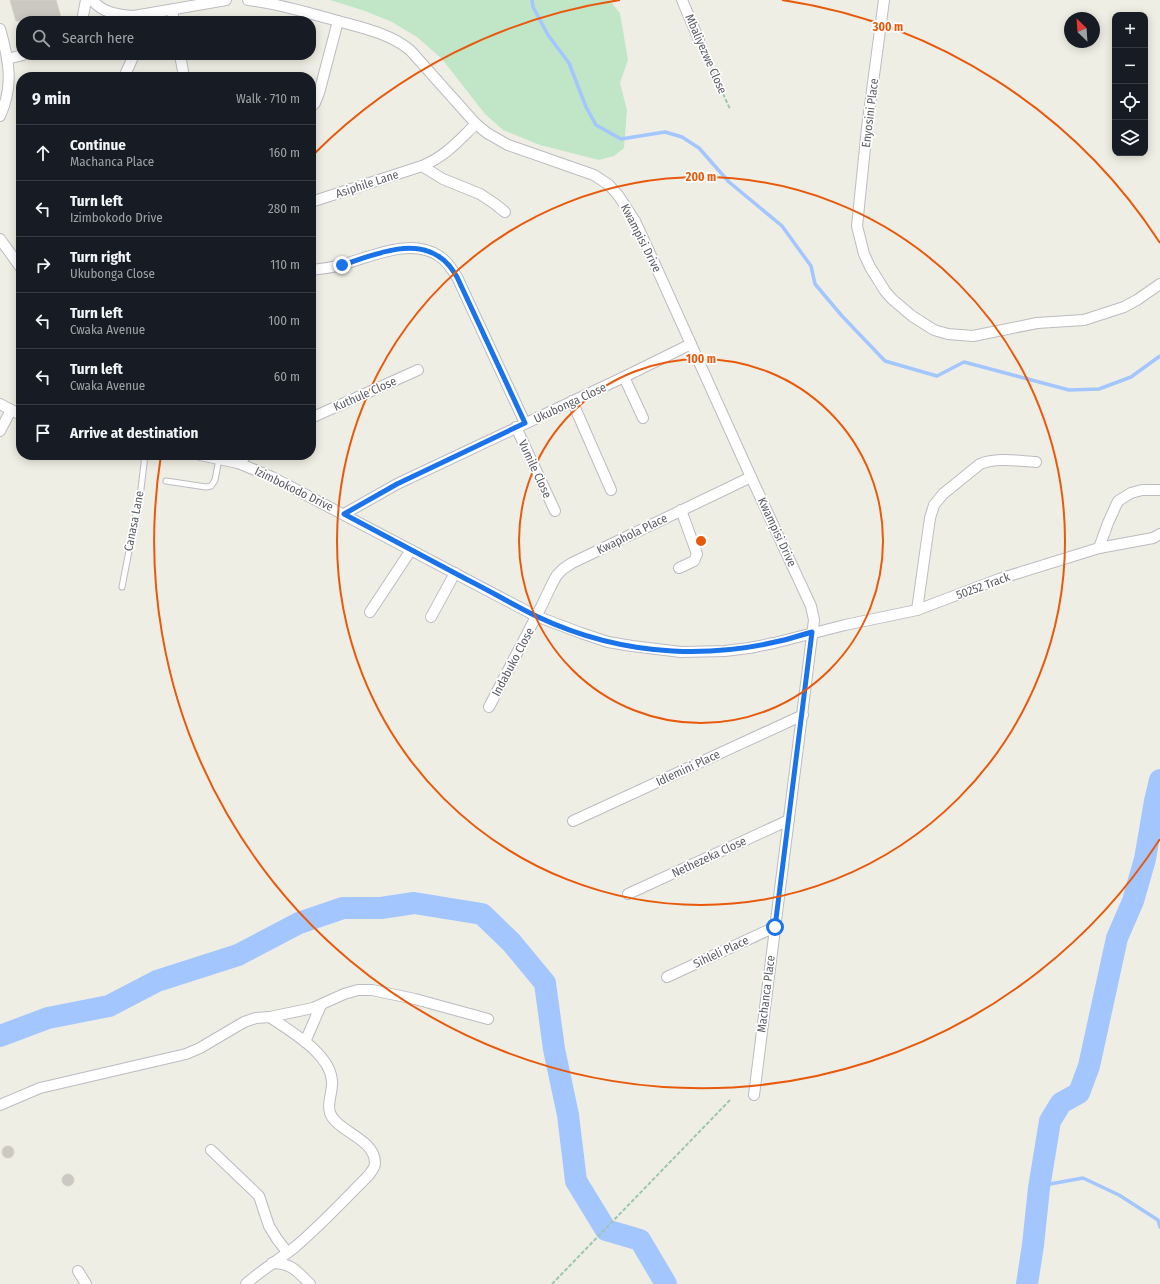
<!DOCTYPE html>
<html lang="en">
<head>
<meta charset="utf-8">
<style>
	body { margin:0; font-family:"Fira Sans Condensed",sans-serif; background:#242831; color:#f1f3f6 }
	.controls { position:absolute; right:12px; top:12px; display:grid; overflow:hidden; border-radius:8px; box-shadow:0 2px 10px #0003 }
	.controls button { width:36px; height:36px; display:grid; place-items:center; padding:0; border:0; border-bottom:1px solid #363941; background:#171b24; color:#f1f3f6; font:20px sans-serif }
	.compass { position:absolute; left:1064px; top:12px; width:36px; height:36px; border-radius:50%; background:#171b24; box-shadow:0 2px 10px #0003; rotate:335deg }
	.stop { position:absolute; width:12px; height:12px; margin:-9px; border:3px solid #1a73e8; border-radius:50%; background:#fff }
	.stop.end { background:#1a73e8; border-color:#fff; box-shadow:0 1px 4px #0008 }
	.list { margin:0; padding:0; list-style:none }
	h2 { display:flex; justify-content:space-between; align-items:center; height:52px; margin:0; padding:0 16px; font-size:17px }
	h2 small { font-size:13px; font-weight:400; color:#9ea1a6 }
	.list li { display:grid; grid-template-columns:26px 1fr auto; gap:12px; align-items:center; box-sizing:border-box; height:56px; padding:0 16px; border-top:1px solid #363941 }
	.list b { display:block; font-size:15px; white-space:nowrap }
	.list p { margin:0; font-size:13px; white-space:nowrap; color:#9ea1a6 }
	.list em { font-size:13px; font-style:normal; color:#9ea1a6 }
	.icon { flex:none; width:22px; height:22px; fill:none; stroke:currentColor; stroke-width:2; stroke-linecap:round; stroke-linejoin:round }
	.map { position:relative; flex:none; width:1160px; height:1284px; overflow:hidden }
	.search { position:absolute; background:#171b24; box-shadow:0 2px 10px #0003; left:16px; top:16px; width:300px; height:44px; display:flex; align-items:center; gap:10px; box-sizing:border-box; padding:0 14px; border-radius:16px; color:#9ea1a6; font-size:15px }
	.panel { position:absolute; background:#171b24; box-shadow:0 2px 10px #0003; left:16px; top:72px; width:300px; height:388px; border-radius:16px }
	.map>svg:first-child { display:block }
	.green { fill:#c0e6c7 }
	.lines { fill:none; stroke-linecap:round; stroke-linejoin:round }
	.stream { stroke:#a3c6ff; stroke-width:3.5 }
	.river { stroke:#a3c6ff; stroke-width:22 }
	.building { fill:#cac8c1; stroke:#d3d1c2 }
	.service-casing { stroke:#bbbcc3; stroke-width:7 }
	.minor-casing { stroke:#bbbcc3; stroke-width:12 }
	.path { stroke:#99c7af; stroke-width:2; stroke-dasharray:4 2; stroke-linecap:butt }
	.service { stroke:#fff; stroke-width:5 }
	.minor { stroke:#fff; stroke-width:10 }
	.route { stroke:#1a73e8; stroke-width:5 }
	.ring { fill:none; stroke:#e8590c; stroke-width:2 }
	.labels { text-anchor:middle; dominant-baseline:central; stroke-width:3.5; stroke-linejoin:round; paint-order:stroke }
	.street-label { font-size:12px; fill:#5c5e65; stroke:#fff }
	.centre { fill:#e8590c; stroke:#fff; stroke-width:2 }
	.ring-label { font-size:12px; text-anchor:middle; font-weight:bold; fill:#e8590c; stroke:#fff; stroke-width:3.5; stroke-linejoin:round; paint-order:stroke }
</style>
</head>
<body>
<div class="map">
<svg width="1160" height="1284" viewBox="0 0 1160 1284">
	<rect width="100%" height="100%" fill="#efeee4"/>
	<path class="green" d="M330,0h279l11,13 8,47 -8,23 7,27 -3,38 -10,8 -15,4 -59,-15 -37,-15 -18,-16 -43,-55 -25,-22 -25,-15 -27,-11z"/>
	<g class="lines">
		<g class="stream">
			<path d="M532,0l1,7 15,28 21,28 17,44 10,18 25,14 44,-7 17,5 17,11 30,34 53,44 29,40 4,18 27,32 43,45 52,15 27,-14 105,28 30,-1 32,-12 29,-21"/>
			<path d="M1039,1186l44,-8 36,17 39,25 2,7"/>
		</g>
		<g class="river">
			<path d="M0,1036l48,-18 61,-12 48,-25 81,-26 61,-32 44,-15h38l33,-5 68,11 29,28 34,41 9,66 14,66 8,66 30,49 34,10 26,44"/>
			<path d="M1027,1284l6,-39 6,-57 11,-67 11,-18 18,-10 10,-27 28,-128 16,-37 12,-42 10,-58 5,-21"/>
		</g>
	</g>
	<g class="building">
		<path d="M10,0h46l6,21h-46z"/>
		<circle cx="8" cy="1152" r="6"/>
		<circle cx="68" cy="1180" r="6"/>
	</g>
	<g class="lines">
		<defs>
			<g id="service">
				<path d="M166,481l40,6 5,-1 4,-6 4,-21"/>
				<path d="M122,587l19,-98 4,-34"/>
			</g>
			<g id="minor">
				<path d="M92,0c11,13 26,15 42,16l92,-16"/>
				<path d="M248,0c28,3 56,12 83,19 27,8 57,13 79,31l66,74 11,9 21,12 86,30 15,10 9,10 17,26 13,28 103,228 60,129 3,14 -60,475"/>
				<path d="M682,0l17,40"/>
				<path d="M884,0l-17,128 -10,98 7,28 6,13 15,24 7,8 20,17 22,14 14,4 25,2 64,-13 47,-3 40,-13 13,-7 23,-16"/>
				<path d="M172,10l2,11"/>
				<path d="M82,21l4,-21"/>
				<path d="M0,29c9,31 14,57 0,87"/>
				<path d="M180,55l3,16"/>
				<path d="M7,59l16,-4"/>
				<path d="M124,77l10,-22"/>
				<path d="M311,107l4,-4 4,-10 19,-72"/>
				<path d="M422,166l21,13 37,15 15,10 10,8"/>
				<path d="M311,202l111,-36c24,-10 35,-24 54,-42"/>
				<path d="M0,239l21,29"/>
				<path d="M311,270c10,-1 20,-2 30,-5 30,-8 69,-28 98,-9 8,5 13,13 18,21l68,146"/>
				<path d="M624,377l19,41"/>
				<path d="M572,401l39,89"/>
				<path d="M0,404l21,11"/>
				<path d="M311,418l107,-48"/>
				<path d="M516,427l39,84"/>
				<path d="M0,431l11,-21"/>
				<path d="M200,455l38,8 34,14 264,139 45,17 27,9 24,4 49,6 44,-1 24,-3 25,-5 71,-18 72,-15 82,-31 100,-31 54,-10 7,-4"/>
				<path d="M238,463l9,-8"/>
				<path d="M344,514l53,-30 227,-107 67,-33"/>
				<path d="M1099,548l9,-25 10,-22 13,-8 11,-3h18"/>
				<path d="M679,568l15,-7 3,-7 -16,-44"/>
				<path d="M917,610l13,-92 4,-13 9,-11 37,-30c17,-7 38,-3 56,-2"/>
				<path d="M370,612l41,-62"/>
				<path d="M431,617l24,-44"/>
				<path d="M489,707l52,-100 11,-23 5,-9 6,-6 9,-6 179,-86"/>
				<path d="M573,821l230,-106"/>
				<path d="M628,894l161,-74"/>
				<path d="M667,977l108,-50"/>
				<path d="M305,1042l16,-37"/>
				<path d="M0,1105l40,-17 146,-34 14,-6 44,-26 12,-4 14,-1 43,-9 31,-14 14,-4h14l43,9 73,20"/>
				<path d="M211,1150l48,46 10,30 8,13 10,13"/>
				<path d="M272,1263c19,0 25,8 38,21"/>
				<path d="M78,1271l8,13"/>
				<path d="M246,1284c15,-14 33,-24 49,-37 26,-22 49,-47 73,-71 3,-4 7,-8 7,-13 0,-23 -33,-30 -43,-46 -7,-11 1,-24 0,-36 -2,-28 -41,-49 -62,-64"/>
			</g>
		</defs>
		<use href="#service" class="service-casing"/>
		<use href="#minor" class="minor-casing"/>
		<g class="path">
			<path d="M703,50l27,59"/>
			<path d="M552,1284l179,-185"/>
		</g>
		<use href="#service" class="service"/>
		<use href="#minor" class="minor"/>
	</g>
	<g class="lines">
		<path class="route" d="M342,265c29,-9 68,-27 96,-9 9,5 14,13 19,21l68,146 -128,61 -53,30c41,22 81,43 122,65 24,12 46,25 70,37 88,42 184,46 276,16l-37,295"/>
	</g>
	<g class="ring">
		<circle cx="701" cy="541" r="182"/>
		<circle cx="701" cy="541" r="364"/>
		<path d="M1160 839A547 547 0 0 1 161 455M314 154A547 547 0 0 1 620 0M782 0A547 547 0 0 1 1160 243"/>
	</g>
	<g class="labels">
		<g class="street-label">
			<text transform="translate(706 54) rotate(66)">Mbaliyezwe Close</text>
			<text transform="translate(870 113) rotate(-83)">Enyosini Place</text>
			<text transform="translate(367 184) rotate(-18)">Asiphile Lane</text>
			<text transform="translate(641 238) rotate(63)">Kwampisi Drive</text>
			<text transform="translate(365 394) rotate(-24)">Kuthule Close</text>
			<text transform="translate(570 403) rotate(-25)">Ukubonga Close</text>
			<text transform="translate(535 469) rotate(65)">Vumile Close</text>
			<text transform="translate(294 489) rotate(26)">Izimbokodo Drive</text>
			<text transform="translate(134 521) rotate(-79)">Canasa Lane</text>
			<text transform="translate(777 532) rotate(65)">Kwampisi Drive</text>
			<text transform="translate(632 534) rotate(-26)">Kwaphola Place</text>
			<text transform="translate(983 586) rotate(-20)">50252 Track</text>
			<text transform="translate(513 662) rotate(-62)">Indabuko Close</text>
			<text transform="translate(688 768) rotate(-25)">Idlemini Place</text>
			<text transform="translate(709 857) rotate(-25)">Nethezeka Close</text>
			<text transform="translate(721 952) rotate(-25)">Sihleli Place</text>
			<text transform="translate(766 994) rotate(-83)">Machanca Place</text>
		</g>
	</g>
	<circle cx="701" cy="541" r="6" class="centre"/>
	<g class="ring-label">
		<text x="888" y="31">300 m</text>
		<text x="701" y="181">200 m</text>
		<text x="701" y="363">100 m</text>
	</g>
</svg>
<div class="controls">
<button>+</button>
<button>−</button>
<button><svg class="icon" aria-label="locate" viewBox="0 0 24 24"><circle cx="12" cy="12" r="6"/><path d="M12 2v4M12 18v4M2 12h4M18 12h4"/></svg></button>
<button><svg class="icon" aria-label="layers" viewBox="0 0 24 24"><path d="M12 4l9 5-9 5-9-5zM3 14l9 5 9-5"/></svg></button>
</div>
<svg class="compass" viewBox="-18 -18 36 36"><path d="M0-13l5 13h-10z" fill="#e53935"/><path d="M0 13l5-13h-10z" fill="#9ea1a6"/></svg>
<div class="stop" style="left:775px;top:927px"></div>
<div class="stop end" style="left:342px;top:265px"></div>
<div class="search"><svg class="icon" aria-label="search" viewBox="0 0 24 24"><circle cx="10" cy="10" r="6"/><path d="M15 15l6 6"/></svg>Search here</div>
<section class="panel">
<h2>9 min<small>Walk · 710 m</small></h2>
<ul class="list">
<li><svg class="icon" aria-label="ahead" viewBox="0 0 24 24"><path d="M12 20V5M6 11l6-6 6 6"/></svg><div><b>Continue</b><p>Machanca Place</p></div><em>160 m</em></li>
<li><svg class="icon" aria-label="left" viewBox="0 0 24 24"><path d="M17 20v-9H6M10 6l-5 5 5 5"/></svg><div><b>Turn left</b><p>Izimbokodo Drive</p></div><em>280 m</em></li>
<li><svg class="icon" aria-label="right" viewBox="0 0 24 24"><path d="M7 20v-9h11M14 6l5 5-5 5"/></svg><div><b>Turn right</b><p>Ukubonga Close</p></div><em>110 m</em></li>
<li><svg class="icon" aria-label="left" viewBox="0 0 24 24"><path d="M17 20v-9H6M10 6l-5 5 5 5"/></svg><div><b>Turn left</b><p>Cwaka Avenue</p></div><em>100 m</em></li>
<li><svg class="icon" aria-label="left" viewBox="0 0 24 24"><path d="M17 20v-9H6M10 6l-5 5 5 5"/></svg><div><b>Turn left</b><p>Cwaka Avenue</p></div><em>60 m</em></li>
<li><svg class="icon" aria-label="arrive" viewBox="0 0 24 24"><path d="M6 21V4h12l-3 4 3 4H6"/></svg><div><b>Arrive at destination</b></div></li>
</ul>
</section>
</div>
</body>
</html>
